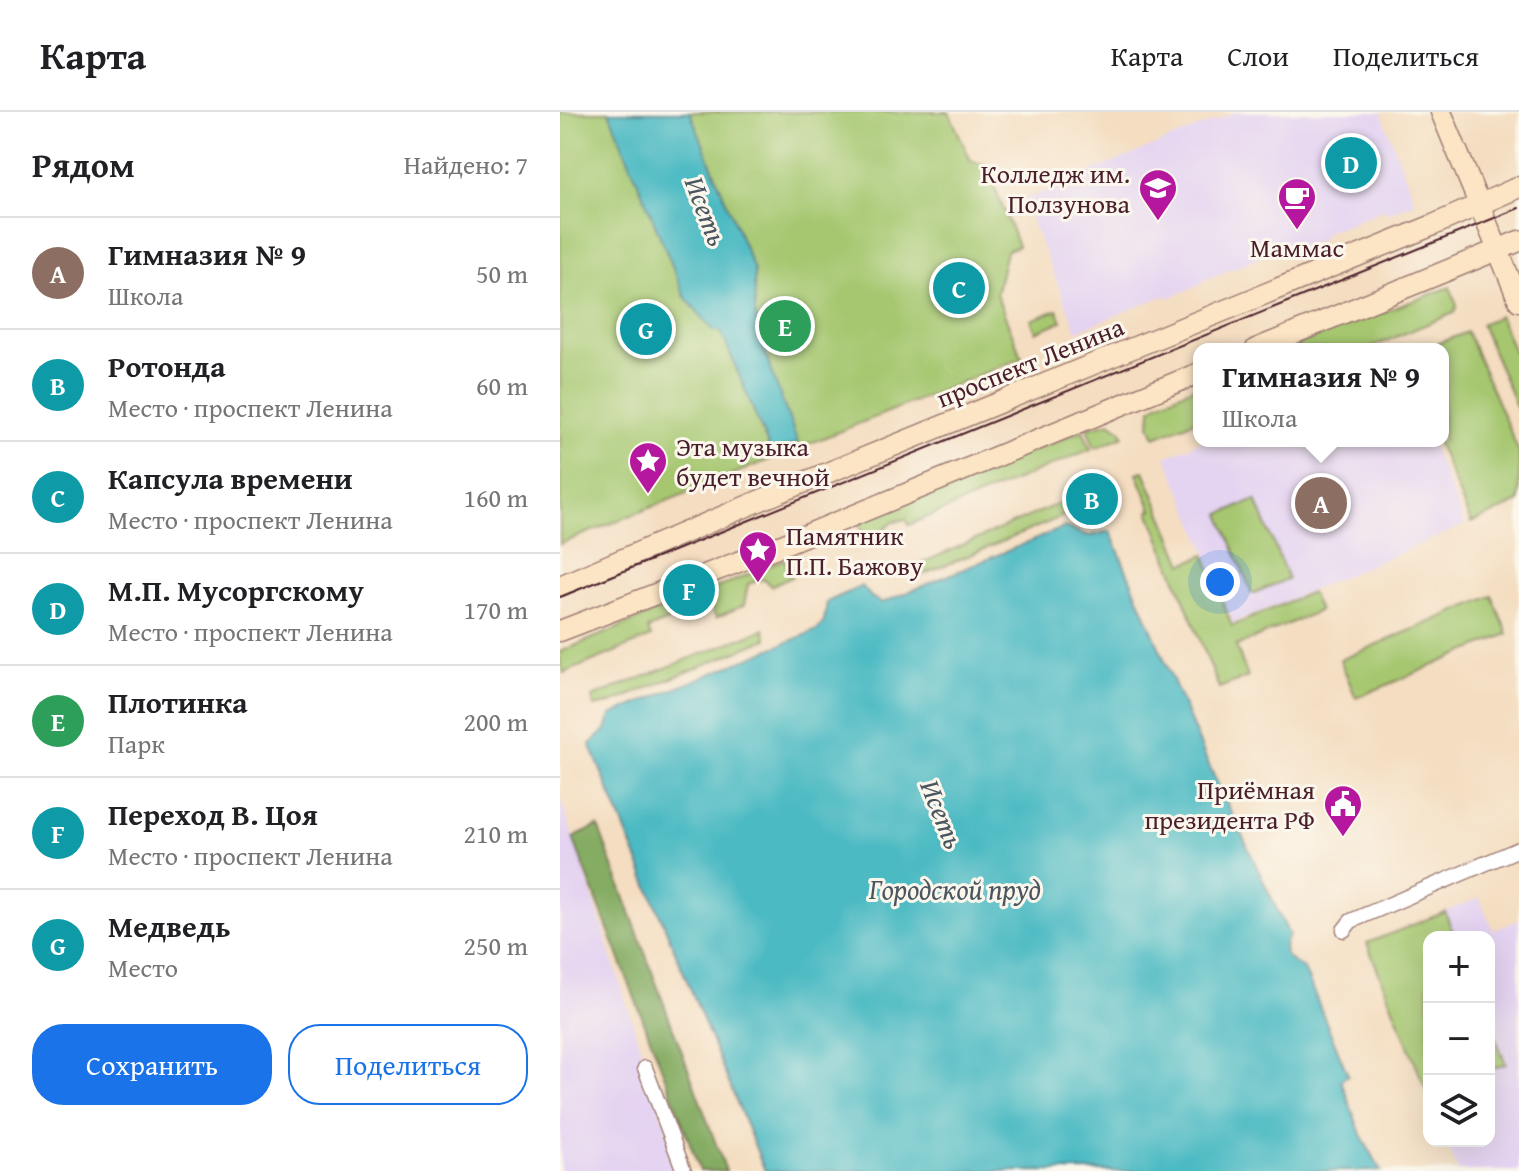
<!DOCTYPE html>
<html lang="ru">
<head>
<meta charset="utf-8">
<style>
	body { margin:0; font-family:"Gentium Book Plus",serif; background:#f6f6f6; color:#202124 }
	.controls { position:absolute; right:24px; bottom:24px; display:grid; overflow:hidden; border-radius:16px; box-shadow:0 8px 32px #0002 }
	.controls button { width:72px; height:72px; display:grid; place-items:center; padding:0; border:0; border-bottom:2px solid #e0e0e0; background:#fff; color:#202124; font:40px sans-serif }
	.you { position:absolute; left:660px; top:470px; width:28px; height:28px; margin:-20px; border:6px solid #fff; border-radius:50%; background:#1a73e8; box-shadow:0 0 0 12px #1a73e833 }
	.badge { display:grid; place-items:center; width:52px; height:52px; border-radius:50%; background:#1a73e8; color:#fff; font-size:26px; font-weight:700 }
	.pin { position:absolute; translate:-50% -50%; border:4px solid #fff; box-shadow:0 2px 8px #0006 }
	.popup { position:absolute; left:633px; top:231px; width:256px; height:104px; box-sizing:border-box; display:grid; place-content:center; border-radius:16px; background:#fff; filter:drop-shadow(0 2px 6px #0005); font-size:26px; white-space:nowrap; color:#757577 }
	.popup b { font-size:30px; color:#202124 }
	.popup::after { content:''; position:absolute; left:50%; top:100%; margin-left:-16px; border:16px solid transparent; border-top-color:#fff }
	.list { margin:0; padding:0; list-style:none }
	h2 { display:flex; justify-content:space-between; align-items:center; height:104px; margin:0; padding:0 32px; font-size:34px }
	h2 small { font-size:26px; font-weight:400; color:#757577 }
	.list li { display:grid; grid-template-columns:52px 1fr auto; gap:24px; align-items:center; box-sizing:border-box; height:112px; padding:0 32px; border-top:2px solid #e0e0e0 }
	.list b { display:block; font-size:30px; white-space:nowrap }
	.list p { margin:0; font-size:26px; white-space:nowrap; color:#757577 }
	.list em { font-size:26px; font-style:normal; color:#757577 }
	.actions { display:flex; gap:16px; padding:24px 32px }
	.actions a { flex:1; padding:18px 0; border:2px solid #1a73e8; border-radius:32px; text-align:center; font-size:28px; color:#1a73e8 }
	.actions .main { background:#1a73e8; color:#fff }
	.icon { flex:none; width:44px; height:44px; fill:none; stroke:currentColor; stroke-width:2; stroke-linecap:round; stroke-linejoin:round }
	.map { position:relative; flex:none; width:959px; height:1059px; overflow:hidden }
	header { display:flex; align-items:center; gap:48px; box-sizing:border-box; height:112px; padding:0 40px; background:#fff; border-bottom:2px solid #e0e0e0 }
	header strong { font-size:38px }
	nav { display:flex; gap:44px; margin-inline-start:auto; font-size:28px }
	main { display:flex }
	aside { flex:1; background:#fff }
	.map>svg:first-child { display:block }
	.built { fill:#e4d3f1 }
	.green { fill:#a6c770; stroke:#78734e; stroke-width:2 }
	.forest { fill:#84ac62; stroke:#676646; stroke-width:2 }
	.water { fill:#4bbac3; stroke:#4a6c77; stroke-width:2 }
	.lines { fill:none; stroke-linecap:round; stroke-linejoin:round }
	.street-casing { stroke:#9f7e76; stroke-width:17 }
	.secondary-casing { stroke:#9f7e76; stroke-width:23 }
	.street { stroke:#fff; stroke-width:14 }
	.secondary { stroke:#fce5c4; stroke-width:20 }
	.tram { stroke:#4a1f2b; stroke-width:2 }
	.labels { text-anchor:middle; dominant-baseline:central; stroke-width:6; stroke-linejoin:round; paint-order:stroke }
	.poi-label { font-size:26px; fill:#4a1f2b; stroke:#fbf7ec; text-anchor:end }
	.street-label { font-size:26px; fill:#4a1f2b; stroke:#fbf7ec }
	.water-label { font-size:28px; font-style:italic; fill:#4a5560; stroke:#fbf7ec }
</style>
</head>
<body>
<header>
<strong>Карта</strong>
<nav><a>Карта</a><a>Слои</a><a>Поделиться</a></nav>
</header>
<main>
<aside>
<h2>Рядом<small>Найдено: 7</small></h2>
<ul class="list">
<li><span class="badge" style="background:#8d6e63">A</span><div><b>Гимназия № 9</b><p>Школа</p></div><em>50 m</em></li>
<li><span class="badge" style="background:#0f9aa8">B</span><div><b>Ротонда</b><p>Место · проспект Ленина</p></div><em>60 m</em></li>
<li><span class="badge" style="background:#0f9aa8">C</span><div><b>Капсула времени</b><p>Место · проспект Ленина</p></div><em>160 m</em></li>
<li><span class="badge" style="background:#0f9aa8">D</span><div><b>М.П. Мусоргскому</b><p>Место · проспект Ленина</p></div><em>170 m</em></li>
<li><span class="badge" style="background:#2e9e5b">E</span><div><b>Плотинка</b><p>Парк</p></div><em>200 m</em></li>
<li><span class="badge" style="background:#0f9aa8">F</span><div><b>Переход В. Цоя</b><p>Место · проспект Ленина</p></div><em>210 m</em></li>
<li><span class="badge" style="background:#0f9aa8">G</span><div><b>Медведь</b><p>Место</p></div><em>250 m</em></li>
</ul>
<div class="actions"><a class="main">Сохранить</a><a>Поделиться</a></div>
</aside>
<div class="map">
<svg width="959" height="1059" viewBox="0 0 959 1059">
	<rect width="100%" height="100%" fill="#fbf7ec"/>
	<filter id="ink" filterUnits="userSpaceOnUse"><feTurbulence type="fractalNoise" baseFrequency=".0125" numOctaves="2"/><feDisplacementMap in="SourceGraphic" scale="16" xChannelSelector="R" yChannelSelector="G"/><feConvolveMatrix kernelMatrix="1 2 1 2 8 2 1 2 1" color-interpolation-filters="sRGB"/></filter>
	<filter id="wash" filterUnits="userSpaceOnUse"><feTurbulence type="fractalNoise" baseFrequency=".006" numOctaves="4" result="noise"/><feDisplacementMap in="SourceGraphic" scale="32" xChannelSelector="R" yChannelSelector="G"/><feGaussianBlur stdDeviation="1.8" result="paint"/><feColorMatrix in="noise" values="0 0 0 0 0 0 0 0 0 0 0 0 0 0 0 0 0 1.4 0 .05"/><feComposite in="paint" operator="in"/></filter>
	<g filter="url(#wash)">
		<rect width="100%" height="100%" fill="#f4ddc0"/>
		<g class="built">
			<path d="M676,0h145l34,90 -27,11 -2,-4 -63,24 1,5 -30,12 -3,-6 -89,37v3l-34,14 -2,-3 -89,36 -54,-131z"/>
			<path d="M641,329h229l35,84 -232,98 -38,-100 -29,-66z"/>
			<path d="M0,683l120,376h-120z"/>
			<path d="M919,786l14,32 26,-10v251h-61l-12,-30h43v-204h-60v161l-62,-155z"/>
		</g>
		<g class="green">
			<path d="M0,0h389l22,49 15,4 32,81 -12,5 -10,43 26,64 -462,186z"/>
			<path d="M890,175l7,19 -3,7 -87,36h-83z"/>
			<path d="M497,198l5,11 -26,11 -5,-12z"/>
			<path d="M939,204l20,47v50l-38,-89z"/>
			<path d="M907,220l52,120v50l-48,21 -34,-82h6v-92h-19z"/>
			<path d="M639,273v34l-44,18 -5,-12 1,-16 9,-7z"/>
			<path d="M550,310l11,8 3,6 -29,12 -8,-20z"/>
			<path d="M523,318l8,19 -182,76 -3,-6 -12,3 -10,7 2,7 -19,8 -8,-22z"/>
			<path d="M584,359l39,93 22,-9 27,71 79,-34 8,19 -83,35 12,31 -29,11 -70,-177 3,-1 -15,-37z"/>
			<path d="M516,384l3,7 -13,12 -146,61 -3,-11z"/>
			<path d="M696,388l32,79 -36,15 -32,-80z"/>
			<path d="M224,447l8,18 -21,9 -8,-7 -15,5 -4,21 -28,13 -11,-25z"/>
			<path d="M932,484l16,38 -152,64 -16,-38z"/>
			<path d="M127,487l5,12 -44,18 3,8 -87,36 -4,-8v-13z"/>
			<path d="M204,517l3,10 -158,65 -15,3 -2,-10z"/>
			<path d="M885,800l10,25h-26l-1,158 -61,-152z"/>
			<path d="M929,910l17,42 -17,6z"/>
		</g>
		<path class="forest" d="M38,714l128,345h-26c-40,-112 -85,-222 -127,-333z"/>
		<g class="water">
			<path d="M49,0h81l64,158 1,44 15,54 28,75 -27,10 -50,-122h-7l-29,-34z"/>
			<path d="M505,415l24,9 21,-5 97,230 82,174c-12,18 0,26 15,34l44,106 -7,5 21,57 19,34h-616l-175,-427 16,-14 5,-15 206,-85 7,-8 3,-20 35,-16 9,11 11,6z"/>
		</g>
	</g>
	<g filter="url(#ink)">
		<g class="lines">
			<defs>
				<g id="street">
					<path d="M784,818l7,-9 168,-72"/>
					<path d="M85,956l39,103"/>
				</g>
				<g id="secondary">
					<path d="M881,0l78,189"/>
					<path d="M696,237l263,-108"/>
					<path d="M0,474l201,-86 670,-274 88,-39"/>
					<path d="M0,519l222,-86 417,-172"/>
				</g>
			</defs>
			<use href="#street" class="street-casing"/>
			<use href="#secondary" class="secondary-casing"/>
			<use href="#street" class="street"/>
			<use href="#secondary" class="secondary"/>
			<path class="tram" d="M0,485l959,-389"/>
		</g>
	</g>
	<defs>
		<symbol id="university-pin" viewBox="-11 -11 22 30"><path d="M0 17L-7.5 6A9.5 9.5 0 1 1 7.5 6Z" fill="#b5179e" stroke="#fbf7ec"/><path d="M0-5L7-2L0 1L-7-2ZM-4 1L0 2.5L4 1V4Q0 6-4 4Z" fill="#fff"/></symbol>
		<symbol id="cafe-pin" viewBox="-11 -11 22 30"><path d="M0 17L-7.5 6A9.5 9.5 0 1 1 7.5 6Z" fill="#b5179e" stroke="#fbf7ec"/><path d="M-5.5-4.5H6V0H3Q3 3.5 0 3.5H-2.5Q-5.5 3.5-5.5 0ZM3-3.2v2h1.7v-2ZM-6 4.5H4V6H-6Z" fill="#fff"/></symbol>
		<symbol id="sight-pin" viewBox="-11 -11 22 30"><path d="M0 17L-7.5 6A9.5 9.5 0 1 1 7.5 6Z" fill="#b5179e" stroke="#fbf7ec"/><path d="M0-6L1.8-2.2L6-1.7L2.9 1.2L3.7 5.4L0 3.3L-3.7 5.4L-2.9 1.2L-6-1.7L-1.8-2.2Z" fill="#fff"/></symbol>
		<symbol id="civic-pin" viewBox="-11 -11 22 30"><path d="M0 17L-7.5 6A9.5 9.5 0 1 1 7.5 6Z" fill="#b5179e" stroke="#fbf7ec"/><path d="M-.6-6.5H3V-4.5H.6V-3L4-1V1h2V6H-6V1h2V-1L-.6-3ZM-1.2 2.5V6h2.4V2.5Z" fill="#fff"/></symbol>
	</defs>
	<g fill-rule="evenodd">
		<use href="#university-pin" x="576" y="54" width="44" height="60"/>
		<use href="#cafe-pin" x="715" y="63" width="44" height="60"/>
		<use href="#sight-pin" x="66" y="327" width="44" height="60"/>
		<use href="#sight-pin" x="176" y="416" width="44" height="60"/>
		<use href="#civic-pin" x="761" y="670" width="44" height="60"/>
	</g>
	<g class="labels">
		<g class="poi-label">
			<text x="570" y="61">Колледж им.<tspan x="570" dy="30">Ползунова</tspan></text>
			<text x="737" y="135" text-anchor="middle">Маммас</text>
			<text x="116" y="334" text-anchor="start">Эта музыка<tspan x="116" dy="30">будет вечной</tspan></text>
			<text x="226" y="423" text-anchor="start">Памятник<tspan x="226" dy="30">П.П. Бажову</tspan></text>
			<text x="755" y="677">Приёмная<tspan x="755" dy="30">президента РФ</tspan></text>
		</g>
		<g class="street-label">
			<text transform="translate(470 250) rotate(-22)">проспект Ленина</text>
		</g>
		<g class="water-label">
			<text transform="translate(147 99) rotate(69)">Исеть</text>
			<text transform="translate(383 702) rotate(68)">Исеть</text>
			<text x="395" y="776">Городской пруд</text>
		</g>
	</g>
</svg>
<div class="controls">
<button>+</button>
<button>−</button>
<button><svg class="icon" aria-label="layers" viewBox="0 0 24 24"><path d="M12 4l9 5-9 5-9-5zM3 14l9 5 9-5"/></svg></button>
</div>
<div class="you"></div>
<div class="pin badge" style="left:761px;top:391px;background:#8d6e63">A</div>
<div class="popup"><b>Гимназия № 9</b>Школа</div>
<div class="pin badge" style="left:532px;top:387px;background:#0f9aa8">B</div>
<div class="pin badge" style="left:399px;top:176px;background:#0f9aa8">C</div>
<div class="pin badge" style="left:791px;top:51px;background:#0f9aa8">D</div>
<div class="pin badge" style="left:225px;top:214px;background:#2e9e5b">E</div>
<div class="pin badge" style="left:129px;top:478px;background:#0f9aa8">F</div>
<div class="pin badge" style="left:86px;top:217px;background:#0f9aa8">G</div>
</div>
</main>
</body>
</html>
